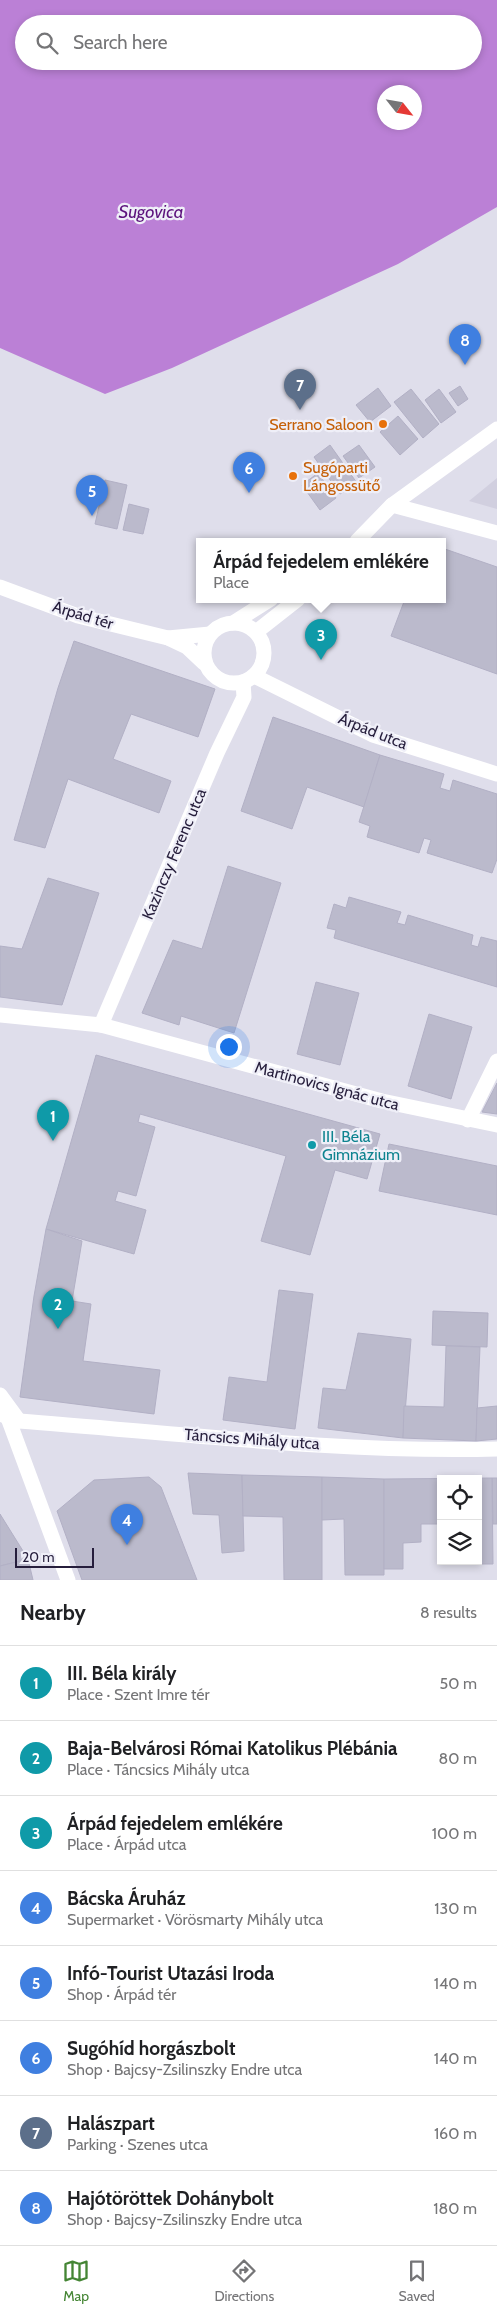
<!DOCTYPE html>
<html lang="en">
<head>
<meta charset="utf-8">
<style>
	body { margin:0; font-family:Cabin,sans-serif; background:#f6f6f6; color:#202124 }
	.controls { position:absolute; right:15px; bottom:15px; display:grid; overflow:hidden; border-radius:0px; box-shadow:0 2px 8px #0003 }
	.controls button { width:45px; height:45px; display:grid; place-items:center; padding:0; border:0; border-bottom:1px solid #e0e0e0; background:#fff; color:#202124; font:25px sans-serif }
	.compass { position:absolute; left:377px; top:85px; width:45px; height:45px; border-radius:50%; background:#fff; box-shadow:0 2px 8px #0003; rotate:121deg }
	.scale { position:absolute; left:15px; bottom:12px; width:79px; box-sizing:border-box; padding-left:5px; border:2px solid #261e3c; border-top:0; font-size:14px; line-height:18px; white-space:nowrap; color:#261e3c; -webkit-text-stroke:4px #efeff8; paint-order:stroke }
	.you { position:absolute; left:228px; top:1046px; width:18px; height:18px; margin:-12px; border:4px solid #fff; border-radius:50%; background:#1a73e8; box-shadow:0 0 0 8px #1a73e833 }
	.badge { display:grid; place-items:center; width:32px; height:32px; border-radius:50%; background:#448534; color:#fff; font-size:16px; font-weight:700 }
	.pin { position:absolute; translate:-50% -41px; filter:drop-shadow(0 1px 2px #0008) }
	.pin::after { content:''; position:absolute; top:26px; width:18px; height:15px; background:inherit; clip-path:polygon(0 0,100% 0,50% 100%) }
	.popup { position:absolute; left:196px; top:538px; width:250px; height:65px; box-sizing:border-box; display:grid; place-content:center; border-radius:0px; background:#fff; filter:drop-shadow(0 1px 4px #0005); font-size:16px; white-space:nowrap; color:#757577 }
	.popup b { font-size:19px; color:#202124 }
	.popup::after { content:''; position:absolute; left:50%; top:100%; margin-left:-10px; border:10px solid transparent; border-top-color:#fff }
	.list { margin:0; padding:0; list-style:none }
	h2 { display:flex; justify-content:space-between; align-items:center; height:65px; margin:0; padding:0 20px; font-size:21px }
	h2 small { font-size:16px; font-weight:400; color:#757577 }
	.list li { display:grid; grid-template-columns:32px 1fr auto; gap:15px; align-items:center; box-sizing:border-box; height:75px; padding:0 20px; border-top:1px solid #e0e0e0 }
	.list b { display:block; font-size:19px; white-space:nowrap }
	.list p { margin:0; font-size:16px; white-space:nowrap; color:#757577 }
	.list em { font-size:16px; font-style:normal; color:#757577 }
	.icon { flex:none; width:28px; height:28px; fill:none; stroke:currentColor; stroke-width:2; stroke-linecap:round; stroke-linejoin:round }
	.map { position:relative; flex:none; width:497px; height:1580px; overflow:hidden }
	.search { position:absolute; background:#fff; box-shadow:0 2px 8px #0003; left:15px; right:15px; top:15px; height:55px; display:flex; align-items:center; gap:12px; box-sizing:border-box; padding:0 18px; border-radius:28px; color:#757577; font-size:19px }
	.sheet { height:665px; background:#fff }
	nav { display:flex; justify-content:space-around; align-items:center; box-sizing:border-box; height:70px; border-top:1px solid #e0e0e0; background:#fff; font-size:14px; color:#757577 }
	nav a { display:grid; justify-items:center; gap:2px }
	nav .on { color:#448534 }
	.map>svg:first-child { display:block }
	.built { fill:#d1cfdf }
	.water { fill:#bb80d6; fill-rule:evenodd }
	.building { fill:#bbbacc; stroke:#b2b0c5 }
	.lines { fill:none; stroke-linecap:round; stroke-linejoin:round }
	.street { stroke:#fff; stroke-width:15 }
	.food-dot { fill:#e8710a; stroke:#efeff8; stroke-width:2 }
	.culture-dot { fill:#0f9aa8; stroke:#efeff8; stroke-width:2 }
	.labels { text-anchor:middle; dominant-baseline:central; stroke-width:4.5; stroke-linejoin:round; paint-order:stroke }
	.food-label { font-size:16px; fill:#c56008; stroke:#efeff8; text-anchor:end }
	.street-label { font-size:16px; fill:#261e3c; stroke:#efeff8 }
	.culture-label { font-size:16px; fill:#0d838f; stroke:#efeff8; text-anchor:start }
	.water-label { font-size:18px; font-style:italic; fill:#5d137d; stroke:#efeff8 }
</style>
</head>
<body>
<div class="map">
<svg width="497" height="1580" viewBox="0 0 497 1580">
	<rect width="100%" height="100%" fill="#dfdeeb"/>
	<path class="built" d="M497,478v31l-28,-8z"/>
	<path class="water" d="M0,0h497v207l-99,57 -226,104 -67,26 -105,-46zM24,24h449v37h-449zM384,92h30v30h-30z"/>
	<g class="building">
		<path d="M460,386l8,13 -10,7 -9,-13z"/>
		<path d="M378,388l13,18 -21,16 -14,-17z"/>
		<path d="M411,389l28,35 -16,14 -29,-36z"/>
		<path d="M439,389l17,23 -15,11 -16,-23z"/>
		<path d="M398,416l20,23 -18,16 -20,-23z"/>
		<path d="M330,445l27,38 -17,11 -26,-37z"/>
		<path d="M359,445l16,22 -16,11 -16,-22z"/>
		<path d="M318,473l18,25 -16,12 -18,-25z"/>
		<path d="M105,480l22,5 -10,44 -22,-5z"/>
		<path d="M129,504l20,5 -6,25 -20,-4z"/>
		<path d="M442,548l55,19v107l-106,-38 14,-37h37z"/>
		<path d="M74,641l141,48 -17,48 -67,-23 -18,45 58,22 -12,32 -91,-34 -23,69 -31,-8 44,-152z"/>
		<path d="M273,717l107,38 -16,52 -57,-20 -15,42 -51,-18z"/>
		<path d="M380,755l64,19 -4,14 10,3 3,-11 44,14v65l-5,14 -65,-20 4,-13 -7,-2 -5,15 -52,-16 3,-11 -11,-4z"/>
		<path d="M228,866l53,17 -47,150 -53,-17 -2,9 -37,-12 31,-73 29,9z"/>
		<path d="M48,878l51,15 -37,112 -62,-8v-51l22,3z"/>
		<path d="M349,897l52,15 -4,11 8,2 3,-10 65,20 -2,10 7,2 3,-10 16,4v46l-163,-49 2,-8 -9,-2 7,-24 12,4z"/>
		<path d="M316,982l43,11 -19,72 -43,-11z"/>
		<path d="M429,1014l43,13 -21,72 -43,-13z"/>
		<path d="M96,1055l284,79 -13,45 -32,-9 -25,85 -49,-14 25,-85 -146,-42 -2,8 17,5 -19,69 -18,-5 -3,10 31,9 -12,44 -88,-25z"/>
		<path d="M497,1083v31l-15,-2z"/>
		<path d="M389,1144l108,22v49l-118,-24z"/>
		<path d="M46,1229l36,12 -10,60 19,3 -8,57 77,9 -6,44 -134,-17 14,-101z"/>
		<path d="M279,1290l34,4 -18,135 -72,-9 6,-43 38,5z"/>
		<path d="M433,1311l55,2 -1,34 -55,-2z"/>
		<path d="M358,1333l53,6 -8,99 -85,-10 5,-40 23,2z"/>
		<path d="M446,1346l34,1 -4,94 -73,-3 1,-32 40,1z"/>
		<path d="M497,1406v33l-21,2 1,-33z"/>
		<path d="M188,1473l54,2 2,76 -22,2 -3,-38 -26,-1z"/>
		<path d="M242,1475l80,2v103h-38l-1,-63 -40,-1z"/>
		<path d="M149,1477l12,10 36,93h-115l-25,-69 37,-31z"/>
		<path d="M322,1477l62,2v96h-39l-1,-56 -22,1z"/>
		<path d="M492,1478h5v46h-4z"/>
		<path d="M492,1478l1,86h-36v-3h21v-82h-37v45h-20v18l-18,1v26h-19v-90z"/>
		<path d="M0,1514l28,45 -28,7z"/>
		<path d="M28,1559l5,21h-33v-14z"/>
	</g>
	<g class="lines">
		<g class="street">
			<path d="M392,505l105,28"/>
			<path d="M357,541l35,-36 105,-76"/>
			<path d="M0,587l78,29 90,22 19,9 17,16"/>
			<circle cx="234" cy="653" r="30"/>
			<path d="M233,623l38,-24"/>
			<path d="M256,632l42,-33"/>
			<path d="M168,638l42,-4"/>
			<path d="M254,676l119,59 124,39"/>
			<path d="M0,1015l101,10 281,76 115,24"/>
			<path d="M101,1025l116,-272 27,-56 -1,-15"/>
			<path d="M468,1120l29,-59"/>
			<path d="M0,1395l19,26"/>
			<path d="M0,1414l19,7c158,12 319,32 478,28"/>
			<path d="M8,1418l60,162"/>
		</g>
	</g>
	<g class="food-dot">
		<circle cx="383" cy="424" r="5"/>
		<circle cx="293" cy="476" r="5"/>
	</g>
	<circle class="culture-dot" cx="312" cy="1145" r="5"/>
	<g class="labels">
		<g class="food-label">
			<text x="373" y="424">Serrano Saloon</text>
			<text x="303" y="467" text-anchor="start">Sugóparti<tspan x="303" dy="18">Lángossütő</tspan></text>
		</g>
		<g class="street-label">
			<text transform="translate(83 615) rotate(17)">Árpád tér</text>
			<text transform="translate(373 731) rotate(22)">Árpád utca</text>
			<text transform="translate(174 854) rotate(-67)">Kazinczy Ferenc utca</text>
			<text transform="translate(327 1086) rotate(15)">Martinovics Ignác utca</text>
			<text transform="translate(252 1439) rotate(4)">Táncsics Mihály utca</text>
		</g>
		<g class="culture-label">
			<text x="322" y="1136">III. Béla<tspan x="322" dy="18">Gimnázium</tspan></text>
		</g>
		<g class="water-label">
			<text x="151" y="212">Sugovica</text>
		</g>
	</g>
</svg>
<div class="controls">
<button><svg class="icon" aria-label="locate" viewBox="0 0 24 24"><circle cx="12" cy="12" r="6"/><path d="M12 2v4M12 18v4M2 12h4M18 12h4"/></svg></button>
<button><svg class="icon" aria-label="layers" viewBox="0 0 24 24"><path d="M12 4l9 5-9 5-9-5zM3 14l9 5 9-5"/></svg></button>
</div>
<svg class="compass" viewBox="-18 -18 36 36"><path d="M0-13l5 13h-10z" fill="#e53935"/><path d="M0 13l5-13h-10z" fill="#757577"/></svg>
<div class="scale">20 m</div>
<div class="you"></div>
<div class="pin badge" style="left:53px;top:1141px;background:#0f9aa8">1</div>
<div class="pin badge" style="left:58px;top:1329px;background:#0f9aa8">2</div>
<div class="pin badge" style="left:321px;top:660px;background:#0f9aa8">3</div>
<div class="popup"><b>Árpád fejedelem emlékére</b>Place</div>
<div class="pin badge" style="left:127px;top:1545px;background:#3f7fe0">4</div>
<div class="pin badge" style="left:92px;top:516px;background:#3f7fe0">5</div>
<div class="pin badge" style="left:249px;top:493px;background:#3f7fe0">6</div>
<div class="pin badge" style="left:300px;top:410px;background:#5c6f8a">7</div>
<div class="pin badge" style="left:465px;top:365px;background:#3f7fe0">8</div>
<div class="search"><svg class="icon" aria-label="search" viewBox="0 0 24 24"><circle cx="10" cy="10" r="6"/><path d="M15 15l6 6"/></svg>Search here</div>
</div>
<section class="sheet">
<h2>Nearby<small>8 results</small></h2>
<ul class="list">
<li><span class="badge" style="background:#0f9aa8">1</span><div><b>III. Béla király</b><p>Place · Szent Imre tér</p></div><em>50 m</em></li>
<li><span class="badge" style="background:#0f9aa8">2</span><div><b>Baja-Belvárosi Római Katolikus Plébánia</b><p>Place · Táncsics Mihály utca</p></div><em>80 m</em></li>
<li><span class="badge" style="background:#0f9aa8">3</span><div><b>Árpád fejedelem emlékére</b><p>Place · Árpád utca</p></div><em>100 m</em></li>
<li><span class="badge" style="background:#3f7fe0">4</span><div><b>Bácska Áruház</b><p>Supermarket · Vörösmarty Mihály utca</p></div><em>130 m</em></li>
<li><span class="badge" style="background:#3f7fe0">5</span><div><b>Infó-Tourist Utazási Iroda</b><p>Shop · Árpád tér</p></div><em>140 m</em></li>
<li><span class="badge" style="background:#3f7fe0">6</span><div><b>Sugóhíd horgászbolt</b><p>Shop · Bajcsy-Zsilinszky Endre utca</p></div><em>140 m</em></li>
<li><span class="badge" style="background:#5c6f8a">7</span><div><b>Halászpart</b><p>Parking · Szenes utca</p></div><em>160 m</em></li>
<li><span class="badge" style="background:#3f7fe0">8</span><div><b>Hajótöröttek Dohánybolt</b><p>Shop · Bajcsy-Zsilinszky Endre utca</p></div><em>180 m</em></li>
</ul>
</section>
<nav>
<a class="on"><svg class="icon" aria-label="map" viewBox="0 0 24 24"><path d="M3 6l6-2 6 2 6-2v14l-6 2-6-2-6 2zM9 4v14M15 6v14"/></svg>Map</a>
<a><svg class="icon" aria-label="directions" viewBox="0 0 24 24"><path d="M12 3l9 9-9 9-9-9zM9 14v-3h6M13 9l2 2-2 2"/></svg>Directions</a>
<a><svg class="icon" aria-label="saved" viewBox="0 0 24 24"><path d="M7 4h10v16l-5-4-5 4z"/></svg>Saved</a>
</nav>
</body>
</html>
